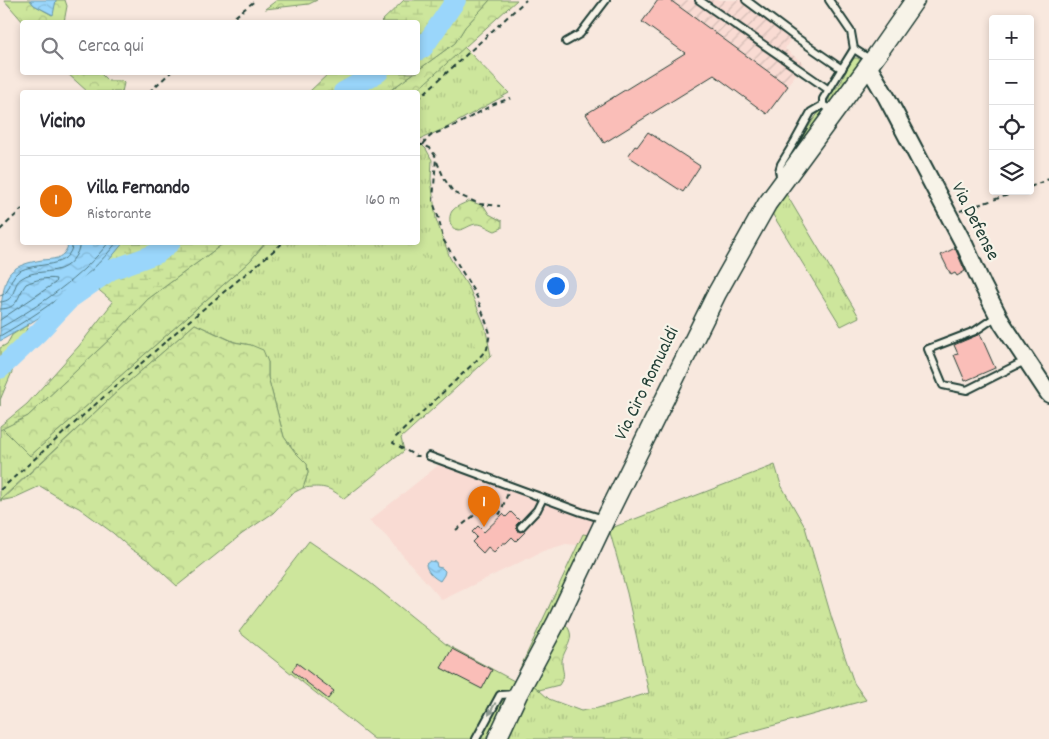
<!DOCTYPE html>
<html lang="it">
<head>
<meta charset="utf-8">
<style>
	body { margin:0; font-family:Dekko,sans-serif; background:#f2f2f3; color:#2b2b33 }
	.controls { position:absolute; right:15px; top:15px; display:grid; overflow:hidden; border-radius:5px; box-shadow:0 2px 8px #0003 }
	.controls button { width:45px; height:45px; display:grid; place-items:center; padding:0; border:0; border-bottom:1px solid #e1e1e2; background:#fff; color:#2b2b33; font:25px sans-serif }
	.you { position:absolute; left:555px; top:285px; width:18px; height:18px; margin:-12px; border:4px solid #fff; border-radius:50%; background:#1a73e8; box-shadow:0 0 0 8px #1a73e833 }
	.badge { display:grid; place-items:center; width:32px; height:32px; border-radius:50%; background:#ea580c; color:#fff; font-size:16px; font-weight:700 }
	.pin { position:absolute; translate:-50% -41px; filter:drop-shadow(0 1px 2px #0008) }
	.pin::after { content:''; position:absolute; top:26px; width:18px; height:15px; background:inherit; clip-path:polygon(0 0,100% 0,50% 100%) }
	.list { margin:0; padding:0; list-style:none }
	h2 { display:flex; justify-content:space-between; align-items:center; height:65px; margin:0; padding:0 20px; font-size:21px }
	h2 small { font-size:16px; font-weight:400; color:#7c7c81 }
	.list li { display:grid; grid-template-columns:32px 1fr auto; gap:15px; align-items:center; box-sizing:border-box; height:90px; padding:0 20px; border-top:1px solid #e1e1e2 }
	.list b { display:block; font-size:19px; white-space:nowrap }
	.list p { margin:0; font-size:16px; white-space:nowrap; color:#7c7c81 }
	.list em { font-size:16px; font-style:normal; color:#7c7c81 }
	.icon { flex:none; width:28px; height:28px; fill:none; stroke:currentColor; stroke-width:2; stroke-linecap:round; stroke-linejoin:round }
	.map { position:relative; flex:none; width:1049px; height:739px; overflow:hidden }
	.search { position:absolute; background:#fff; box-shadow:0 2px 8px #0003; left:20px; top:20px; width:400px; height:55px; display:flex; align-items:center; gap:12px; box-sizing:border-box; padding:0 18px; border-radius:5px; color:#7c7c81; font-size:19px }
	.panel { position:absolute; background:#fff; box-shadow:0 2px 8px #0003; left:20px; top:90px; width:400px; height:155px; border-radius:5px }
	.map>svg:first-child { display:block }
	.built { fill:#f9dbd3 }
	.industrial { fill:url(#industrial-furrows) }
	.grass { fill:url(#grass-tufts); stroke:#769268 }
	.forest { fill:url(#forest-crowns); stroke:#769268 }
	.wetland { fill:url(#wetland-marsh); stroke:#769268 }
	.pitch { fill:#cde69c; stroke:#769268 }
	.water { fill:url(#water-waves); stroke:#6999ab }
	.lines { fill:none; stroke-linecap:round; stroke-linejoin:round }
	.shore { stroke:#507a84; stroke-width:1 }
	.river { stroke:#9ad6fb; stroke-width:20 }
	.building { fill:#fabeb8; stroke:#1f3d34 }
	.service-casing { stroke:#1f3d34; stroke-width:10 }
	.tertiary-casing { stroke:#1f3d34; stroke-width:20 }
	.secondary-casing { stroke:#1f3d34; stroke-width:21 }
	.path { stroke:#1f3d34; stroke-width:2; stroke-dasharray:5 4; stroke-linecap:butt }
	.service { stroke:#f7f3e8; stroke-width:6 }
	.tertiary { stroke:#f7f3e8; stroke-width:16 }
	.secondary { stroke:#f7f3e8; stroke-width:18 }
	.oneway { fill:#8b988e }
	.labels { text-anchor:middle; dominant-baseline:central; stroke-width:4.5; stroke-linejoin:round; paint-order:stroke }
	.street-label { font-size:19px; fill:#1f3d34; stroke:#f7f3e8 }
</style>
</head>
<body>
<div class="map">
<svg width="1049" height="739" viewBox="0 0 1049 739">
	<defs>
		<pattern id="industrial-furrows" width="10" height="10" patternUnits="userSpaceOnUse" patternTransform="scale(1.25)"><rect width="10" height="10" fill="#f9dbd3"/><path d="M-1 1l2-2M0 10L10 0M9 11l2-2" fill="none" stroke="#d5bdb6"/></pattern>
		<pattern id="grass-tufts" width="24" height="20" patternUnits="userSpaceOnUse" patternTransform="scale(1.25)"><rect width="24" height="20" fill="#cde69c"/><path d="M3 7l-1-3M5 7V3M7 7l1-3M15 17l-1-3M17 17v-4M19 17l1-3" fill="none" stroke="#b0c687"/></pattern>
		<pattern id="forest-crowns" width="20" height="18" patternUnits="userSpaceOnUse" patternTransform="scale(1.25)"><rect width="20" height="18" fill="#cde69c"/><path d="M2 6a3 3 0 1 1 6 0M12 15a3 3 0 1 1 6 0" fill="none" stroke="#b0c687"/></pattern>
		<pattern id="wetland-marsh" width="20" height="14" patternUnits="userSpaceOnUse" patternTransform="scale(1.25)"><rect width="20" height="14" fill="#cde69c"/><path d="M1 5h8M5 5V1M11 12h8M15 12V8" fill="none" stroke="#b0c687"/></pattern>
		<pattern id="water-waves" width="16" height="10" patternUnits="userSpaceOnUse" patternTransform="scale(1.25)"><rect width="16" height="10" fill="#9ad6fb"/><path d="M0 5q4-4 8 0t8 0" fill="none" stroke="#84b9d8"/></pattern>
	</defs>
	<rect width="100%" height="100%" fill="#f8e8de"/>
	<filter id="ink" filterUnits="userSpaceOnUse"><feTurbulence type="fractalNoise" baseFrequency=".02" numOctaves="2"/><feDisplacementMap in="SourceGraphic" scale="10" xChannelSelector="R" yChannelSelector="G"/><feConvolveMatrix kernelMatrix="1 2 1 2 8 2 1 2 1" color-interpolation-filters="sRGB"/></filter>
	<g filter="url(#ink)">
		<path class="built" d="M448,459l153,54 -12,22 -6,-1 -6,11 -11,-1 -23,7 -101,49 -57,-65 -16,-14 72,-58z"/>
		<path class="industrial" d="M670,0h73l48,38 -6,11 18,14 -15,23z"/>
		<g class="grass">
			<path d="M464,47l45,46 -63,35 -28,12v-48h-3z"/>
			<path d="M854,58h4l3,4 -29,41 -3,-1v-6c5,-5 10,-10 13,-16 4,-8 6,-15 12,-22z"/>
			<path d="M820,111l4,3 -40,55 3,-8 26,-41z"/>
			<path d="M418,141l8,8 6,11 -1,19 5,40 14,39 20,32 15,36 6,30 -90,82 3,13 -60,48c-15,-13 -22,-13 -41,-11l5,-15 -1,-9 -12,-12 -11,-15 -16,-60v-15l-17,-17 -16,-3 -40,-18 -77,67 -118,109v-70l2,-2 28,28 220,-195 15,-18 153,-1z"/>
			<path d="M785,192l73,123 1,2 -18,9 -71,-116z"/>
			<path d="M775,465l6,20 24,42 27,92 22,64 12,17 -142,39h-222l28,-57 19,17 32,12 17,-3 51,-15 -22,-100 -18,-64z"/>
			<path d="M583,534l6,1 -73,147 -2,-1z"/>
		</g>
		<g class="forest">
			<path d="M4,0h26l4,5 18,10 4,-15h9l2,6 -3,16h-41z"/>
			<path d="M277,0h40l-8,4 -44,5z"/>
			<path d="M490,0h27l-102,92h-27l26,-19 4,-1v-2l37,-27 10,-16z"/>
			<path d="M67,73h33l8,8h14l2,2 -2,9h-34z"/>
			<path d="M469,201l15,5 5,8 13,7v7l-7,3c-6,-2 -11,-7 -18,-7 -7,0 -12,6 -19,6 -9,-1 -10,-13 -6,-19 4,-5 11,-7 17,-10z"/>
			<path d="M224,243h41l-15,18 -220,195 -28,-28 26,-12 85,-80 35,-37z"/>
			<path d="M195,324l39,18 17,3 12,5 5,12v15l16,60 11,15 12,12 1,9 -5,15 -12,6 -18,19 -31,21 -65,52 -26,-24 -20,-13 -18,-16 -34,-25 -16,-8 -23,-14 -26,12 -14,3 118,-110z"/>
			<path d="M561,623l5,2c12,14 -4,25 -4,37 0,12 5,11 -3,23l-20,5 -9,-8z"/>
		</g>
		<g class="wetland">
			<path d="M404,0h86l-25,27 -10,16 -37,27v-48h-37z"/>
			<path d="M329,73v-1l85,1 -26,19h-79z"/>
			<path d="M123,243h101l-76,56 -35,37 -85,80 -28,14v-4l27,-22 52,-58 34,-44 -25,-21 21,-21z"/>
			<path d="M29,324l-10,22 -7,26 -12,28v6v-58l7,-4 5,-9z"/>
		</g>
		<path class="pitch" d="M309,541l60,41 78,63 69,37 -28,57h-114l-135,-107z"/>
		<g class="water">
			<path d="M30,0h26l-3,15 -19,-10z"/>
			<path d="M69,243h54c-8,10 -16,20 -25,29 -29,27 -64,50 -98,69 0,-21 0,-46 8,-65 6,-11 23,-14 34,-16 8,-1 16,0 22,-7 2,-2 4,-7 5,-10z"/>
			<path d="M430,561l6,1 1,5 5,1 3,3 -1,4 -4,6c-6,-3 -14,-10 -14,-17z"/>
		</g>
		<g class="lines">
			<g class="shore">
				<path d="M0,296c11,-2 9,-18 18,-24 19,-12 52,0 55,-30"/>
				<path d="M0,302c18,-1 11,-18 22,-24 10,-7 23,-5 34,-8 13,-2 23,-15 24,-28"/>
				<path d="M0,309c19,0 17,-13 26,-25 9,-4 20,-7 30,-5l-1,4 -55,37"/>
				<path d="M0,328c38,-21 82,-51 109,-86"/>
				<path d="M0,336c43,-25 86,-54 117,-94"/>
			</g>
			<g class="river">
				<path d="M418,51l5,-3 33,-48"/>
				<path d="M343,92l36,-20"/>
				<path d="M0,369l39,-37 32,-34 40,-28 47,-17 13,-11"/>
			</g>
		</g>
		<g class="building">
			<path d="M658,0h12l118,86 -21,28 -53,-39 -110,68 -18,-29 99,-61 -43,-31z"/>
			<path d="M648,132l52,34 -17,26 -55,-36 7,-10 2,1z"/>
			<path d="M955,248l10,23 -8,5 -2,-3 -4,2 -10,-20z"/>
			<path d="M980,334l15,34 -30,13 -11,-26 4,-1 -4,-9z"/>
			<path d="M511,512l9,9 -4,4 1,5 3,2 4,-1 1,1 -9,9 -4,-4 -6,6h-3l-9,9 -6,-5 -5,6 -11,-11 5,-5 -5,-5 6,-6 6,6 19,-18 3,3z"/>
			<path d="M452,649l40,21 -10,19 -41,-21z"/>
			<path d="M297,663l37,28 -6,8 -36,-28z"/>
		</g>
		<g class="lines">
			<defs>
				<g id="service">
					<path d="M699,0l130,90"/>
					<path d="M746,0l48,36 48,33"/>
					<path d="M829,0l22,32 3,17"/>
					<path d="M566,42l14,-8 26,-34"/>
					<path d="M823,105v-6l31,-50 17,11"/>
					<path d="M783,177l-3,-2 -1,-4 2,-7 14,-23 16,-29 12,-7 10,6"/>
					<path d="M997,316l-22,15 -47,18 15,36 24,5 58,-29"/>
					<path d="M429,456l152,56 23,7"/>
					<path d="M521,527l16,-17 6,-12"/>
					<path d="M476,739l24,-44 15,-1"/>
				</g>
				<path id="tertiary" d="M868,66l19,32 78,148 18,40 19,37 47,71"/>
				<path id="secondary" d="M497,739l21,-45 38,-71 49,-103 112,-227 50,-89 111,-151 37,-53"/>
			</defs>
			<use href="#service" class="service-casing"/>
			<use href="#tertiary" class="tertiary-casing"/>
			<use href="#secondary" class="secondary-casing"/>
			<g class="path">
				<path d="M228,22l28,-22"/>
				<path d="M149,92l22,-20"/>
				<path d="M418,99l108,-99"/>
				<path d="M418,145h5l7,3 6,9 -3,45 6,17 4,20 34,58 13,36 -3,16 -11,12 -80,76 -3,6 23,13h6"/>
				<path d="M423,145l4,-6 5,-4 28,-12 34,-19 17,-6"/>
				<path d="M437,162l8,18 9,13 26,11 20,2"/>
				<path d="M1030,187l19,-8"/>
				<path d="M960,211l60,-20"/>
				<path d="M0,230l22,-21"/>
				<path d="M0,490l184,-165 100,-83"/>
				<path d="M456,530l31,-25 13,9 8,-21"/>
			</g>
			<use href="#service" class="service"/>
			<use href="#tertiary" class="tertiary"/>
			<use href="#secondary" class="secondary"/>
		</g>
		<defs><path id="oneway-solid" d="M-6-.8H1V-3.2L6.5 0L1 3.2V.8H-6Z" transform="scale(1.25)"/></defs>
		<use class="oneway" href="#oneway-solid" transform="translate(492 709) rotate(119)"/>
	</g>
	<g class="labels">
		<g class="street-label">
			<text transform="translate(974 222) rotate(63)">Via Defense</text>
			<text transform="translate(648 384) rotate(-64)">Via Ciro Romualdi</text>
		</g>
	</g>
</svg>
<div class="controls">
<button>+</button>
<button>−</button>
<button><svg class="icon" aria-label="locate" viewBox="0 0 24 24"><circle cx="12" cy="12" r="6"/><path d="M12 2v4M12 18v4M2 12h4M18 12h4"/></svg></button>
<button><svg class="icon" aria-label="layers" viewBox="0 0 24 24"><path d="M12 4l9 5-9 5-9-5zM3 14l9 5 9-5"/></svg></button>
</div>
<div class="you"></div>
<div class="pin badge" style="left:484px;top:527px;background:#e8710a">1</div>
<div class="search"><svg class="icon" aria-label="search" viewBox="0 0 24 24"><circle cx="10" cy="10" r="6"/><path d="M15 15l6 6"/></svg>Cerca qui</div>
<section class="panel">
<h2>Vicino<small></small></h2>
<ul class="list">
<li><span class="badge" style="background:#e8710a">1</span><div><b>Villa Fernando</b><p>Ristorante</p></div><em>160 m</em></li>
</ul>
</section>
</div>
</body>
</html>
